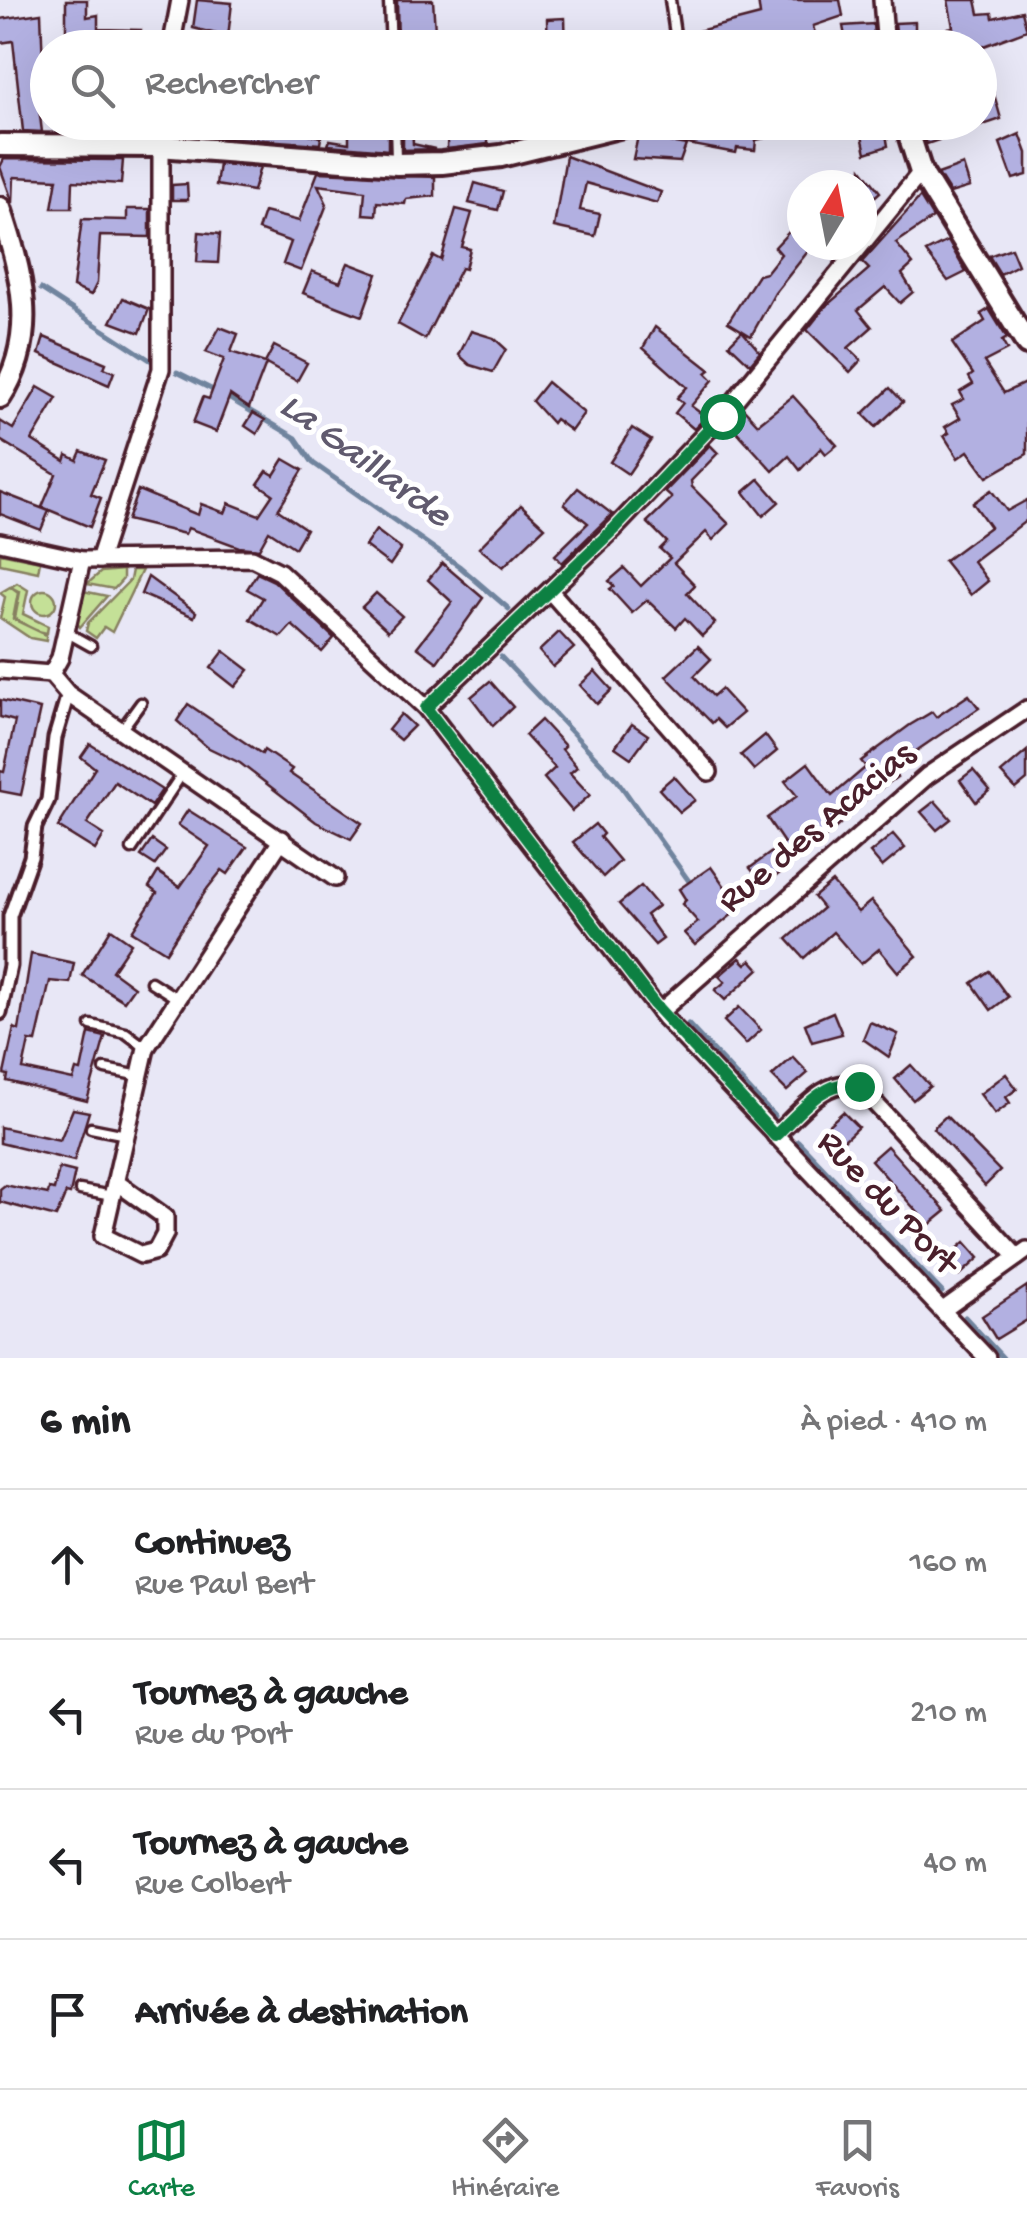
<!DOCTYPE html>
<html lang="fr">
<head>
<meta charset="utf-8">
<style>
	body { margin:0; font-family:"Gochi Hand",sans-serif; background:#f2f2f2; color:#202124 }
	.compass { position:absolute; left:787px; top:170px; width:90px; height:90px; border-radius:50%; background:#fff; box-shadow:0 10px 40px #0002; rotate:10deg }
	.stop { position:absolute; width:30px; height:30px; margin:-22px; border:8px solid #0b8043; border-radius:50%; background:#fff }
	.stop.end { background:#0b8043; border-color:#fff; box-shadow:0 2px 10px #0008 }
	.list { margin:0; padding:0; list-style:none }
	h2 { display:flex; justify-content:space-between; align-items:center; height:130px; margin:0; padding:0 40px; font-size:42px }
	h2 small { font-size:32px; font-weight:400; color:#757577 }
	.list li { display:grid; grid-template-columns:65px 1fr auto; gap:30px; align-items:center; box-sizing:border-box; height:150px; padding:0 40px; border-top:2px solid #e0e0e0 }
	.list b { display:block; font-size:38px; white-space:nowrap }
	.list p { margin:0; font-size:32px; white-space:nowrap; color:#757577 }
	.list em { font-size:32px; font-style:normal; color:#757577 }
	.icon { flex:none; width:55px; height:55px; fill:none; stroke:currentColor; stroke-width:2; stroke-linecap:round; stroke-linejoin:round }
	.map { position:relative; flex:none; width:1027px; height:1358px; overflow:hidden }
	.search { position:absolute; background:#fff; box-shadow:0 10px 40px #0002; left:30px; right:30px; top:30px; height:110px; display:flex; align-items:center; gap:25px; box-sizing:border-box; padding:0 35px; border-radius:55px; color:#757577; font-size:38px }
	.sheet { height:730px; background:#fff }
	nav { display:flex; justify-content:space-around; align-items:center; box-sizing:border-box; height:140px; border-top:2px solid #e0e0e0; background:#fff; font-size:28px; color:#757577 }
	nav a { display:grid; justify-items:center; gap:5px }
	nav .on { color:#0b8043 }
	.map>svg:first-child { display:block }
	.green { fill:#c4e097; stroke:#878061; stroke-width:2.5 }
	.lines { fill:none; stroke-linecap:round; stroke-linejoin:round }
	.stream { stroke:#70849e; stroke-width:5 }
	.building { fill:#b2b0e1; stroke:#4a1f2b; stroke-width:2.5 }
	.service-casing { stroke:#4a1f2b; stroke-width:15 }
	.pedestrian-casing { stroke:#4a1f2b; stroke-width:19 }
	.minor-casing { stroke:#4a1f2b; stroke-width:22 }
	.tertiary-casing { stroke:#4a1f2b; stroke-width:28 }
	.service { stroke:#fff; stroke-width:8 }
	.pedestrian { stroke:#fff; stroke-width:11 }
	.minor { stroke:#fff; stroke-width:15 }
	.tertiary { stroke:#fff; stroke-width:20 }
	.route { stroke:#0b8043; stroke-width:12 }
	.labels { text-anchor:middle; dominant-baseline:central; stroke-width:10; stroke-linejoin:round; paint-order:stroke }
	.street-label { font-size:38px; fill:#4a1f2b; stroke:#fff }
	.water-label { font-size:40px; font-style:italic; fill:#605a6e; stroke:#fff }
</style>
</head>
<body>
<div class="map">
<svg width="1027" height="1358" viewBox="0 0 1027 1358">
	<rect width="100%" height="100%" fill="#e8e7f6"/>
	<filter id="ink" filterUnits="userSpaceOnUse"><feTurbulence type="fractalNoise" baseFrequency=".01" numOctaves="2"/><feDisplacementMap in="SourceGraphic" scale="20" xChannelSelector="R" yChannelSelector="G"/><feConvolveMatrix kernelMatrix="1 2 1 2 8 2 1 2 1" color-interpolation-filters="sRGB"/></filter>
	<g filter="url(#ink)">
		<g class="green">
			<path d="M0,553l40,8 -2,11 -38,-8z"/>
			<path d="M123,570v9l-9,10 -27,-5 14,-12z"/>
			<path d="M132,570h10l-30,62 -8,-5 -8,11 -10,-7 2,-8 42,-43z"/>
			<path d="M17,583l11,7 -5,24 25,12 -1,7 -14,-3 -18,-12 5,-26 -9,-5z"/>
			<path d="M10,587l8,6 -5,26 33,16v6l-16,-3 -30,-20 5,-21 -5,-4z"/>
			<circle cx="44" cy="602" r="12"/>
			<path d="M83,591l24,5 -27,31 -4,-5z"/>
		</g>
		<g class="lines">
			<g class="stream">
				<path d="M41,289l109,71"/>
				<path d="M177,372l38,19"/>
				<path d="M225,396l71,42 17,25 146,103 50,43"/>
				<path d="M501,657l116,123 74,104"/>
				<path d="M688,1024l86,92"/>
				<path d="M798,1141l144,151"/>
				<path d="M965,1317l38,41"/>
			</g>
		</g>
		<g class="building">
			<path d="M66,0h21v17l11,-2v14l43,1v18h-55v-17l-20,3z"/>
			<path d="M197,0l35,3 -4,34 -35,-9z"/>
			<path d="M397,0h36l2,31 13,-1 1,18h-51z"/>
			<path d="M758,0h82l3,16 -30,10 5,18 -13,4h-84l-2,-10 -27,1 -1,-6 69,-18z"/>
			<path d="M948,0h28l3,14 13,-1 1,5 29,-7 5,19 -48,18h-28l-3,-20 5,-1z"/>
			<path d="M41,13l2,53 -9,1 8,65 -19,-1 -10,-90 -13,2v-24z"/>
			<path d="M565,18l1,30h-18l-1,-29z"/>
			<path d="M915,22v11l8,-1 1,16h-26l-3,-25z"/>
			<path d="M873,24l1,12 -28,6 -3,-16z"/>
			<path d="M992,87l9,32 -74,25 -4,-11 13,-11h44v-31z"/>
			<path d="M214,122l72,6 35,9 -1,7 -124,-9 1,-10 17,2z"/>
			<path d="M349,122h39v28l-60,-5 2,-5 19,3z"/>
			<path d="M403,122h9l1,22 22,5 -32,1z"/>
			<path d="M448,122h22v10l18,-1v13l-41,5z"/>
			<path d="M514,122h32v9l-31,7z"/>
			<path d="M687,122h120l1,6 -52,12 -1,10 -18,-2 -1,5 -54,-10z"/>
			<path d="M859,122h25l4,24 -22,7z"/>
			<path d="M1020,134l7,19v22l-14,4 -13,-36z"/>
			<path d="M638,136l48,9 -6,17 -47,-3z"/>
			<path d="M566,156l95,36 -4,11 -71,-20 -6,27 20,4 -5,22 -41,-9z"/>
			<path d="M4,159l119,1 -2,24 -48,-3 -1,27h-20l5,-29 -43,-2 -1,26 -13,-36z"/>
			<path d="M219,164l41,3 -7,24 -37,-6z"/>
			<path d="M963,165l7,22 -20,6 -12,-19z"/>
			<path d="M862,169l18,23 -18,16z"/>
			<path d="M318,172l117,5v19l-29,3 -1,5 -28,-2 -1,13 -13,-1 2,-23 -47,-6 9,19 -26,67 -18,-7 8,-22 -33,-12 6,-18 35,9z"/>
			<path d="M475,183l28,8 -5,19 -29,-7z"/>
			<path d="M187,184l1,16h-16v-15z"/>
			<path d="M920,197l13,21 -37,25 17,21 -11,10 11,18 -13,11 -15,-16 -27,23 14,17 -24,21 13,12 -11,12 -43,-42 19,-24 43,-37 -7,-7z"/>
			<path d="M127,209h23v28l-50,-1 -3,47 -6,12 -18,-8 9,-68 45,1z"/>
			<path d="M456,209l16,4 -10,34 8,2 -5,20 -4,-1 -36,71 -27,-15 35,-68 8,4z"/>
			<path d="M802,218v27h11l-38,48 -24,43 -23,-14 30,-47 8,-2 15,-19 -6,-7z"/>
			<path d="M199,232l21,2 -2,29 -21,-1z"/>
			<path d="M948,241l18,31 -18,9 -22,-29z"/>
			<path d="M1011,248l7,17 -18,9 -11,-18z"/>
			<path d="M348,263l29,11 -15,42 -59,-23 9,-22 28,11z"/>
			<path d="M123,298l26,11 -9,24 -29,-11z"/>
			<path d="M989,309l18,29 -5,3 5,9 -23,12 20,31 23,-11v72l-40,23 -19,-26 -10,7 -14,-22 5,-3 -4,-6 15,-9 -8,-13 12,-6 -4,-7 13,-8 -4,-7 4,-3 -21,-31 33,-22 -4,-7z"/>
			<path d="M220,327l18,7 -7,18 34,11 9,-17 33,17 -10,18 -31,-17 -17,44 -19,-13 -14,37 -23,-9 10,-26 6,2 15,-40 -18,-7z"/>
			<path d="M655,327l55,43 -4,3 7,7 -22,26 15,11 -12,12 -19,-16 8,-10 -6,-5 10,-11 -44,-39z"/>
			<path d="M471,331l23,7 12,11 -13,23 -23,-7 -11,-10z"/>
			<path d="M742,331l18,21 -10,12 -21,-20z"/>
			<path d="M44,337l62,26 -2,5 10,4 -5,13 -70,-31z"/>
			<path d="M547,382l37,31 -13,18 -16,-12 -3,4 -20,-22z"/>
			<path d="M38,387l19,11 -25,42 33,21 2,-6 10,5 4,-9 24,9 -14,34 10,4 -11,29 -48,-20 14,-33 -56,-34v-19l13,8z"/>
			<path d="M890,388l13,14 -27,25 -13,-13z"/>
			<path d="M793,396l44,49 -11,9 -5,-6 -21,22 -11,-14 -16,15 -43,-47 13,-16 15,16z"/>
			<path d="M253,413l12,7 -8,14 -12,-8z"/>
			<path d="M632,428l19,12 -23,34 -18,-12z"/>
			<path d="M710,445l8,8 -27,28 1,6 37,37 -16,16 -7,-8 -32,31 21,22 -8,8 28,30 -13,13 -17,-18 -9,10 -29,-28 -15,13 -22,-24 4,-3 -5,-5 15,-13 17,18 29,-28 -10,-9 7,-7 -20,-20 25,-24 -7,-6z"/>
			<path d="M284,459l19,11 -25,40 28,19 -11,19 -26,-17 -10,18 -20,-2 -51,-19 -3,6 -58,-14 11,-30 60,25 3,-11 24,9 4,-10 30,12 14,-21 -15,-10 9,-13 7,4z"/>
			<path d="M759,479l20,23 -16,14 -19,-24z"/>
			<path d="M578,488l34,26 -50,49 -7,-8 33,-32 -24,-19z"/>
			<path d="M991,490l16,21 20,-11v20l-54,41 15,20 -17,14 -27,-34 46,-34 -17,-24z"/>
			<path d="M0,492l49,19 -8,19 -41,-16z"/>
			<path d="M521,505l24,22 -42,40 -24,-19z"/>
			<path d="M376,530l25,19 -11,16 -25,-19z"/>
			<path d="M442,563l41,35 -46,64 -20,-15 35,-45 -24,-22z"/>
			<path d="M257,573l17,8 60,57 -12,14 -30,-27 -11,12 -31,-18 13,-21 -16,-9z"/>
			<path d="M148,577l48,35 -2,5 -53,-23z"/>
			<path d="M376,593l26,23 -14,15 -26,-24z"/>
			<path d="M559,632l15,16 -21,19 -14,-16z"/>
			<path d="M698,646l13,13 -17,17 19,20 8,-7 22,24 -18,15 -9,-9 -4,4 -46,-47z"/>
			<path d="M224,651l25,19 -14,17 -24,-19z"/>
			<path d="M595,671l17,19 -15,14 -17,-19z"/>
			<path d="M490,681l23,26 -20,19 -22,-29z"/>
			<path d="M969,695l10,13 -79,54 -9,7 6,8 -60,43 3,4 -29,26 -47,35 -14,-17 34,-25 -17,-25 30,-22 -12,-15 23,-18 24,33 34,-29 -5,-6 49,-36 22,-13 4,5z"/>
			<path d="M0,700l40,9 -19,86 -21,-4v-20l4,1 11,-51 -15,-4z"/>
			<path d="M188,704l74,50 2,-4 28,19 -3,4 73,50 -11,16 -35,-17 -76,-59 -33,-16 -30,-26z"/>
			<path d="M401,714l13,12 -14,14 -12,-10z"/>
			<path d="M541,720l24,26 -3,3 15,18 -7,6 20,22 -18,16 -28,-33 11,-10 -30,-33z"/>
			<path d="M632,724l16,11 -17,23 -16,-11z"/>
			<path d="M765,735l12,16 -23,19 -13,-15z"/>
			<path d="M90,744l72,46 -11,16 -36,-24 -28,42 17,11 -9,15 -37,-23 37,-59 -14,-11z"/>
			<path d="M1027,751v29l-11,9 -15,-16z"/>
			<path d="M973,770l17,20 -14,12 -16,-22z"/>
			<path d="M674,776l21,24 -15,12 -21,-23z"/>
			<path d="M935,801l16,18 -14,11 -16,-18z"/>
			<path d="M188,810l59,37 -19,27 -6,-4 -15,19 -41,63 -34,-21 25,-38 -8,-6 9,-15 22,15 29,-41 -31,-21z"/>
			<path d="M595,824l8,10 -3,3 20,24 -17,16 -30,-35z"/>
			<path d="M893,834l12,14 -23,19 -12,-14z"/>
			<path d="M152,840l14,10 -11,15 -14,-9z"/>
			<path d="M711,867l29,41 -45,37 -11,-12 14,-11 -16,-18 4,-4 -7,-11z"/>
			<path d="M832,882l26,30 13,-11 46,55 -19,16 -19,-23 -18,15 -28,-32 -29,26 -17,-19 36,-31 -9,-11z"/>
			<path d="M641,886l17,20 -12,9 17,24 -8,6 -36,-41z"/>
			<path d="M111,929l20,14 -19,28 22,16 -10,14 -42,-26z"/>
			<path d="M31,954l43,9 -4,20 -20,-2 -14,61 -7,-1 -6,28 50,11 3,-10 5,1 8,-38 16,4 -18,64 -80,-20 1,-6 -4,-1 10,-46 5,2z"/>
			<path d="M740,958l6,6 5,-4 8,9 -34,31 -10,-10 10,-8 -6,-6z"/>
			<path d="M989,971l19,26 -17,13 -19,-27z"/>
			<path d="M739,1007l22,23 -15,14 -22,-23z"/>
			<path d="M833,1012l9,22 -30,8 -7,-18z"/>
			<path d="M870,1022l28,12 -9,23 -26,-18z"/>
			<path d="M793,1057l15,16 -21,18 -15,-15z"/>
			<path d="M911,1065l19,21 -17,14 -18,-21z"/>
			<path d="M1006,1074l11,15 -11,8 4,6 -15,11 -15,-20z"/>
			<path d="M73,1109l16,3 -15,49 -74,-18v-16l60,13z"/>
			<path d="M843,1112l15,15 -18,17 -15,-16z"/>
			<path d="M946,1116l54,55 -15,15 -52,-58z"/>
			<path d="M887,1146l59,65 -17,14 -58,-65z"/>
			<path d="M59,1168l16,4 -5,22 -4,-1 -10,24 -56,-15v-13l5,-4 43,9 1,-5 5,1z"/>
			<path d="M965,1242l14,16 -20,18 -14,-16z"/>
			<path d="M1027,1286v34l-31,19 -14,-23z"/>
		</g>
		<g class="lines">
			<defs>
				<g id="service">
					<path d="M670,0l7,48"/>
					<path d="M389,2l2,46"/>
					<path d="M395,122l1,38"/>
					<path d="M66,632l25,14"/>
					<path d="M122,729l19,-26"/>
					<path d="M132,849l52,-78"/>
					<path d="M151,982l27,17"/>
					<path d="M91,1025l35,8 20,15"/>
					<path d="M105,1069l35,7"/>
					<path d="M91,1128l35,7"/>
					<path d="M80,1190l32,6"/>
				</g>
				<path id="pedestrian" d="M0,1013l10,-47v-50l21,-59 4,-30 13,-27 7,-62 13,-44"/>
				<g id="minor">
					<path d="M882,0l4,48"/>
					<path d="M171,48l9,-48"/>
					<path d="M0,542l82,18 170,-2 28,14 146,136 238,309 323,341"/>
					<path d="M99,560l62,-191v-247"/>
					<path d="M550,591l159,181"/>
					<path d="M0,670l51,4"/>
					<path d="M51,674l17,20 267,184"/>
					<path d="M51,674l9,-16 22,-98"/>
					<path d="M426,708l189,-180 107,-112 199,-244"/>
					<path d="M660,1012l267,-236 100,-67"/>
					<path d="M775,1135c22,-19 52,-61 84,-49l158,171"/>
					<path d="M116,1182l49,35v17l-9,17 -15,4 -38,-19 43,-188 136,-209"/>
					<path d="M943,1310l84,-60"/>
				</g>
				<g id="tertiary">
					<path d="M905,122l16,50 106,172"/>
					<path d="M0,145l159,1 238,18 45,-1 59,-7 138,-34"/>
					<path d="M0,208c21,63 40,127 0,189"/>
				</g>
			</defs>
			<use href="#service" class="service-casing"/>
			<use href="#pedestrian" class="pedestrian-casing"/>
			<use href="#minor" class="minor-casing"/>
			<use href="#tertiary" class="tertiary-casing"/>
			<use href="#service" class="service"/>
			<use href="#pedestrian" class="pedestrian"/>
			<use href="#minor" class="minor"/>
			<use href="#tertiary" class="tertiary"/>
		</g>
	</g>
	<g class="lines" filter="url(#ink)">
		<path class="route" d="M722,416l-107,112 -189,180 228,296 121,132c21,-20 53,-62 84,-50"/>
	</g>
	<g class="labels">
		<g class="street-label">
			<text transform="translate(818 829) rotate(-40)">Rue des Acacias</text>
			<text transform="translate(886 1204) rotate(46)">Rue du Port</text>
		</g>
		<g class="water-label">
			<text transform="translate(364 462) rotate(36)">La Gaillarde</text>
		</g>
	</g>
</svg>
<svg class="compass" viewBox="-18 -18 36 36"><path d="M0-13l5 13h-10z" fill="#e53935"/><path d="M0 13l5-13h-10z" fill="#757577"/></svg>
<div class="stop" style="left:722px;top:416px"></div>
<div class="stop end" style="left:859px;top:1086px"></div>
<div class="search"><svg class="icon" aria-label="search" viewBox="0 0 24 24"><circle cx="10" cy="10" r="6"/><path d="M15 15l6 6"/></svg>Rechercher</div>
</div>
<section class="sheet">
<h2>6 min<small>À pied · 410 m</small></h2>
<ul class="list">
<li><svg class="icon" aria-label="ahead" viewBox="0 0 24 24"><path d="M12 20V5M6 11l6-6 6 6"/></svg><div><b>Continuez</b><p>Rue Paul Bert</p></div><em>160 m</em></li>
<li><svg class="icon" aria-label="left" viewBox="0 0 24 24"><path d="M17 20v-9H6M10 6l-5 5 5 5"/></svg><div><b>Tournez à gauche</b><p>Rue du Port</p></div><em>210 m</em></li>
<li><svg class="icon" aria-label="left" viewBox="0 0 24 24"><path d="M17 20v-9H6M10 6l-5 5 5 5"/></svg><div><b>Tournez à gauche</b><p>Rue Colbert</p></div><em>40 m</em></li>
<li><svg class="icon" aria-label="arrive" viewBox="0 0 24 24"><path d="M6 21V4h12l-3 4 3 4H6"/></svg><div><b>Arrivée à destination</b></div></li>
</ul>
</section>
<nav>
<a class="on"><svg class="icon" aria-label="map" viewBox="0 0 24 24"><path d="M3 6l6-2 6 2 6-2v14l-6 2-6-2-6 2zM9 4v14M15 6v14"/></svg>Carte</a>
<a><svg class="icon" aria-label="directions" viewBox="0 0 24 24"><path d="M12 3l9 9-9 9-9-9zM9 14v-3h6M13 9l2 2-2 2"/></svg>Itinéraire</a>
<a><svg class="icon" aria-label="saved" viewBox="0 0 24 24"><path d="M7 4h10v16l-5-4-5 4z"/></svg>Favoris</a>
</nav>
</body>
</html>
